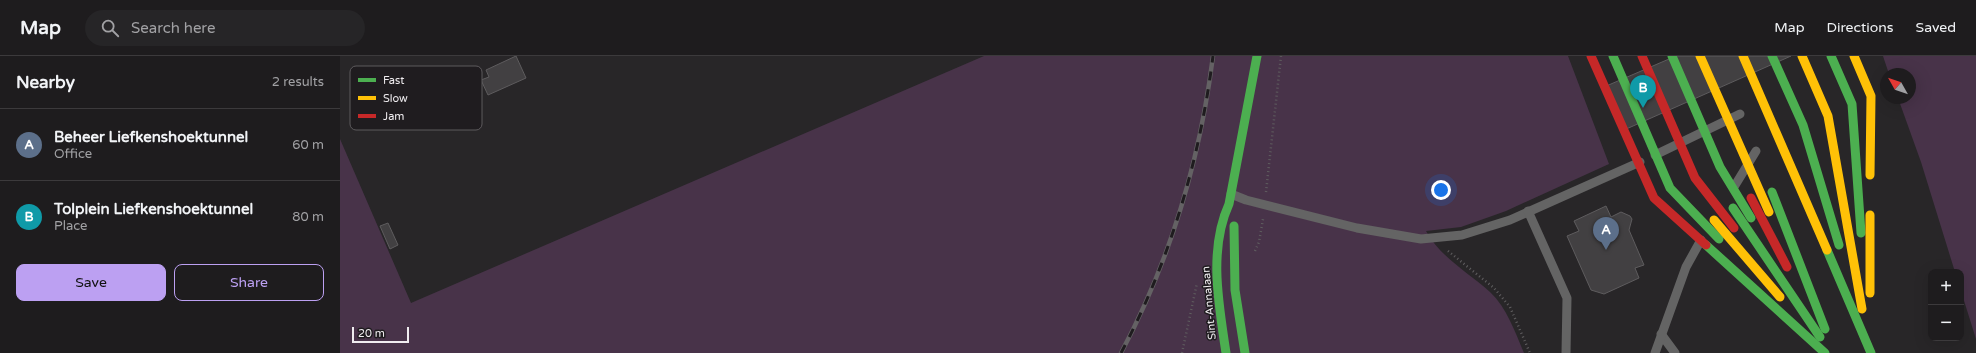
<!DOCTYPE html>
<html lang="en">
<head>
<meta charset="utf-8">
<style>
	body { margin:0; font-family:"Varela Round",sans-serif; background:#262527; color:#f1f3f6 }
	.controls { position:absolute; right:12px; bottom:12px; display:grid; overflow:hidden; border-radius:8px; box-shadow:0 4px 16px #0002 }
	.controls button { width:36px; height:36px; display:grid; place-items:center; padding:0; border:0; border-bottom:1px solid #3c3a3c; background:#1e1c1e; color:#f1f3f6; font:20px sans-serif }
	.compass { position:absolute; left:1540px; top:12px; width:36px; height:36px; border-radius:50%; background:#1e1c1e; box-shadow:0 4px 16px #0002; rotate:310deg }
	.scale { position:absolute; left:12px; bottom:10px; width:57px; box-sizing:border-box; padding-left:4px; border:2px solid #efecef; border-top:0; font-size:11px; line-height:14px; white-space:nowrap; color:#efecef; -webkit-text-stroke:3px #1f1c1f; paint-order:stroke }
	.you { position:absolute; left:1101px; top:134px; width:14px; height:14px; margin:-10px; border:3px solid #fff; border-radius:50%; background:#1a73e8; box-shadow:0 0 0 6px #1a73e833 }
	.badge { display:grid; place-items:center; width:26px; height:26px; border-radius:50%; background:#bca0f2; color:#fff; font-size:13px; font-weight:700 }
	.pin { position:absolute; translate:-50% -33px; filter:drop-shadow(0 1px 2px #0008) }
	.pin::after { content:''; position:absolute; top:21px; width:14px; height:12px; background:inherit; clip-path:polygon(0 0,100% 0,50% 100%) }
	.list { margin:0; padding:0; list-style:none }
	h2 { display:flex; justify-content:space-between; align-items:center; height:52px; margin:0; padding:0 16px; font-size:17px }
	h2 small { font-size:13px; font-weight:400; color:#a1a1a4 }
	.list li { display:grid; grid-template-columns:26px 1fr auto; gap:12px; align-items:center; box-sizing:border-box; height:72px; padding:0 16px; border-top:1px solid #3c3a3c }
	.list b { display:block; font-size:15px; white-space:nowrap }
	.list p { margin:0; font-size:13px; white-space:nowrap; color:#a1a1a4 }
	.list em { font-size:13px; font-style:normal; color:#a1a1a4 }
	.actions { display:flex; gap:8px; padding:12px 16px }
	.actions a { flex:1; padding:9px 0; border:1px solid #bca0f2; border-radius:8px; text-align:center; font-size:14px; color:#bca0f2 }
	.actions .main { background:#bca0f2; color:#111 }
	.icon { flex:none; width:22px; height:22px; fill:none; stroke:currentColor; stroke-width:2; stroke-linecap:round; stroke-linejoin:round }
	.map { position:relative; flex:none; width:1636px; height:297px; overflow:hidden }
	header { display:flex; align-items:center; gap:24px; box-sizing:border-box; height:56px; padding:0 20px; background:#1e1c1e; border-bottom:1px solid #3c3a3c }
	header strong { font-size:19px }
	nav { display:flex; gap:22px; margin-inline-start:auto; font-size:14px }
	.search { width:280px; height:36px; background:#262527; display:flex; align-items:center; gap:10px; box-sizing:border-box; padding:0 14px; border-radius:22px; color:#a1a1a4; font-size:15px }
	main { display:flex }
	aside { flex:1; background:#1e1c1e }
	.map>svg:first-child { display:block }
	.green { fill:#483349 }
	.building { fill:#424042; stroke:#5e5c5e }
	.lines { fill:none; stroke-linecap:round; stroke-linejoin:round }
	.path { stroke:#5f5d5f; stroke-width:2.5; stroke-dasharray:1 3; stroke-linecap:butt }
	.lane { stroke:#646464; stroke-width:9 }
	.fast { stroke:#4caf50; stroke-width:9 }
	.slow { stroke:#ffc107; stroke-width:9 }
	.jam { stroke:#c62828; stroke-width:9 }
	.rail-casing { stroke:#646264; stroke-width:4.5 }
	.rail { stroke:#1f1c1f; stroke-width:3; stroke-dasharray:9; stroke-linecap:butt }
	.labels { text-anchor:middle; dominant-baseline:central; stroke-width:3; stroke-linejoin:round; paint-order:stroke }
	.street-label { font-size:11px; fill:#efecef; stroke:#1f1c1f }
	.key { fill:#1f1c1f; stroke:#5d5a5d; stroke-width:1 }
	.key-label { font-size:11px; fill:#efecef }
</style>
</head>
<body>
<header>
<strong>Map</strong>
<div class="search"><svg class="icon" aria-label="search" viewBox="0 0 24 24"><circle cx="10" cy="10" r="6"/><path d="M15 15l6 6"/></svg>Search here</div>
<nav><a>Map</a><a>Directions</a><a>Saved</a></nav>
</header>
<main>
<aside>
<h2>Nearby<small>2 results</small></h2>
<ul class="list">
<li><span class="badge" style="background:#5c6f8a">A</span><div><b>Beheer Liefkenshoektunnel</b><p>Office</p></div><em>60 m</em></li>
<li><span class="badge" style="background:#0f9aa8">B</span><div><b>Tolplein Liefkenshoektunnel</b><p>Place</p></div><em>80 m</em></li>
</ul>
<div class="actions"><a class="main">Save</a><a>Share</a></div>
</aside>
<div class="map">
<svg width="1636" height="297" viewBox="0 0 1636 297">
	<rect width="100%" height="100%" fill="#282628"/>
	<g class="green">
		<path d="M644,0h584l41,108 -103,47 -45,16 -35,4c15,27 42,41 64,61 17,16 25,40 34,61h-1184v-214l71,164z"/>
		<path d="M1543,0h93v283l-15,-48v-19h-6l-34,-110 -23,-64h12v-24h-21z"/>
	</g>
	<g class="building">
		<path d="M176,0l10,22 -38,17 -7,-15 8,-3 -3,-7z"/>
		<path d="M1336,0h115l-167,74 -20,-43z"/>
		<path d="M1266,150l5,11 10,-5 9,4 2,3 -3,11 15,35 -9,3 4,10 -35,16 -13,-4 -24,-54 12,-5 -5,-10z"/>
		<path d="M48,167l10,22 -8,4 -10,-23z"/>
	</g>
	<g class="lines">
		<g class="path">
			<path d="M926,136l15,-136"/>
			<path d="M915,195l4,-9 4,-23"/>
			<path d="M1108,195l46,37 16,19 20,46"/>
			<path d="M842,297l15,-70"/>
		</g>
		<g class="lane">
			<path d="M1315,99l85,-41"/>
			<path d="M1394,131l22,-36"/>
			<path d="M891,138l15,6 111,28 64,11 41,-4 48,-15 130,-58"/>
			<path d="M1188,155l39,87 -1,55"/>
			<path d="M1321,278l14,19"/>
			<path d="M1315,297l31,-86 15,-27"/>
		</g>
		<g class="fast">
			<path d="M1273,0l57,132 49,51"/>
			<path d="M1332,0l48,111 31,51"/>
			<path d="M1432,0l31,69 36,120"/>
			<path d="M1491,0l21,48 9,129"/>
			<path d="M1432,136l53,137"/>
			<path d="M1393,152l87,129"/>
			<path d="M894,170l1,64 10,63"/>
			<path d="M1366,189l119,108"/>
			<path d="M1487,194l44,103"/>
			<path d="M886,297c-7,-48 -18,-103 3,-149l28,-148"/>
		</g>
		<g class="slow">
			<path d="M1360,0l69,156"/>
			<path d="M1403,0l84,194"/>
			<path d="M1462,0l26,60 34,193"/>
			<path d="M1514,0l17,40 -1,79"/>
			<path d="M1530,159v78"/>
			<path d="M1374,164l66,77"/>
		</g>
		<g class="jam">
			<path d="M1251,0l63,142 52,47"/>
			<path d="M1302,0l53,122 39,50"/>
			<path d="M1411,142l36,69"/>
		</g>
		<defs>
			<path id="rail" d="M781,297c49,-92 79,-194 92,-297"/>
		</defs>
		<use href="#rail" class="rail-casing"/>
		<use href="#rail" class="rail"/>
	</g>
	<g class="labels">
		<g class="street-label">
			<text transform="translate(869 247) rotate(-95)">Sint-Annalaan</text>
		</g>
	</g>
	<rect x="10" y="10" width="132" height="64" rx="6" class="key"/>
	<rect x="18" y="22" width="18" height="4" fill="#4caf50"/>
	<rect x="18" y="40" width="18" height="4" fill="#ffc107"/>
	<rect x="18" y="58" width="18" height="4" fill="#c62828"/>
	<g class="key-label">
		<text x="43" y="28">Fast</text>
		<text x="43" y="46">Slow</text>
		<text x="43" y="64">Jam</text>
	</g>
</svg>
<div class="controls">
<button>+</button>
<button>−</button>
</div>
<svg class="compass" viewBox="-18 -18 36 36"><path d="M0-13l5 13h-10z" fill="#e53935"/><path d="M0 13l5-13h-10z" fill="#a1a1a4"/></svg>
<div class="scale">20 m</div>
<div class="you"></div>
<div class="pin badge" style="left:1266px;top:194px;background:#5c6f8a">A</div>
<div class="pin badge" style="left:1303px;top:52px;background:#0f9aa8">B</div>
</div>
</main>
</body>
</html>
